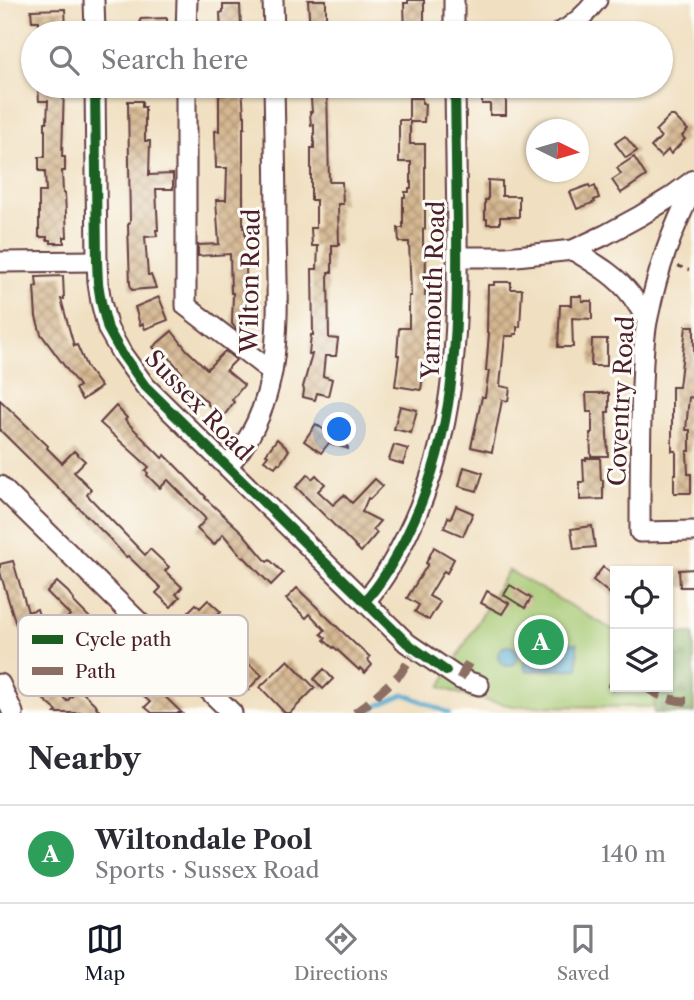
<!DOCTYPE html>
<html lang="en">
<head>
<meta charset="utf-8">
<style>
	body { margin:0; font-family:"Libre Caslon Text",serif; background:#f2f2f3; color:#2b2b33 }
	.controls { position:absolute; right:21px; bottom:21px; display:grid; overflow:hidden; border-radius:0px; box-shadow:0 2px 5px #0004 }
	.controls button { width:63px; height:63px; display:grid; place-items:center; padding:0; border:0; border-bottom:2px solid #e1e1e2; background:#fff; color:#2b2b33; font:35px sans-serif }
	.compass { position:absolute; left:526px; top:119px; width:63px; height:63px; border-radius:50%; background:#fff; box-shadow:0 2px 5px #0004; rotate:95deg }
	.you { position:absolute; left:340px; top:430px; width:24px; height:24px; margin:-18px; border:5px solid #fff; border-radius:50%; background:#1a73e8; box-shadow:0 0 0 10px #1a73e833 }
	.badge { display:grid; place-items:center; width:46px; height:46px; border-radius:50%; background:#111827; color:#fff; font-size:23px; font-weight:700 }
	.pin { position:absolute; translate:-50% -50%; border:4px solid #fff; box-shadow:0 2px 7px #0006 }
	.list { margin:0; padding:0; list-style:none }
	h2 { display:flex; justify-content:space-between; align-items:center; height:91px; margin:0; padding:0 28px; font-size:30px }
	h2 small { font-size:23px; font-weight:400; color:#7c7c81 }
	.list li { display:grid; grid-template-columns:46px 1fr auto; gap:21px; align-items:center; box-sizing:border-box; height:98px; padding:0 28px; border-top:2px solid #e1e1e2 }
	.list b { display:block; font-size:26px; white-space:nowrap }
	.list p { margin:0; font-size:23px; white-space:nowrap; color:#7c7c81 }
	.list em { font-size:23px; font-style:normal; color:#7c7c81 }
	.icon { flex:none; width:38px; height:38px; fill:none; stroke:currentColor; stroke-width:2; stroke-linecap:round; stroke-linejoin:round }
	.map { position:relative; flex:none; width:694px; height:713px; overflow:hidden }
	.search { position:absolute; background:#fff; box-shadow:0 2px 5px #0004; left:21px; right:21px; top:21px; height:77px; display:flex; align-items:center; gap:18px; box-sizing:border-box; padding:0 24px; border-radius:38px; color:#7c7c81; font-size:26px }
	.sheet { height:189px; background:#fff }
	nav { display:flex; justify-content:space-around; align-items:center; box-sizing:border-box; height:98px; border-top:2px solid #e1e1e2; background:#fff; font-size:19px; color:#7c7c81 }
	nav a { display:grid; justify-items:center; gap:4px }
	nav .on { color:#111827 }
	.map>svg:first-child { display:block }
	.forest { fill:url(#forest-firs); stroke:#676647; stroke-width:2 }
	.pitch { fill:#a5c871; stroke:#78744e; stroke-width:2 }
	.water { fill:#51a7cd; stroke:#4e637c; stroke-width:2 }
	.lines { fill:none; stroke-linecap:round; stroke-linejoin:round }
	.stream { stroke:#51a7cd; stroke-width:4.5 }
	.building { fill:url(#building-cross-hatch) }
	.minor-casing { stroke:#633c41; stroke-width:23 }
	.path { stroke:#633c41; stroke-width:2.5; stroke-dasharray:5 5; stroke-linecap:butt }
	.minor { stroke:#fff; stroke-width:19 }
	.quiet { stroke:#8d6e63; stroke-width:9; stroke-dasharray:18 9; stroke-linecap:butt }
	.cycleway-casing { stroke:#fdfcf7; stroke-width:15 }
	.cycleway { stroke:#1b5e20; stroke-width:10 }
	.labels { text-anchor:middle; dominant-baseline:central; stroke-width:6; stroke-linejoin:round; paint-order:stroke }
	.street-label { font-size:24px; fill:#4a1f2b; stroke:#fdfcf7 }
	.key { fill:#fdfcf7; stroke:#c7baba; stroke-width:2 }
	.key-label { font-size:19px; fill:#4a1f2b }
</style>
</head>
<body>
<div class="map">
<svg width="694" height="713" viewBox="0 0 694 713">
	<defs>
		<pattern id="forest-firs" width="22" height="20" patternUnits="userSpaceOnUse" patternTransform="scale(1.75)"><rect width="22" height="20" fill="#84ac63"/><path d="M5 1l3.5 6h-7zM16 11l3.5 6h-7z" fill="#6e8b52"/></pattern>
		<pattern id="building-cross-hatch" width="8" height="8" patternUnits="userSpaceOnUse" patternTransform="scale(1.75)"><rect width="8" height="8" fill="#d5b892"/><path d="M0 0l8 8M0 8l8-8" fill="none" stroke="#af9577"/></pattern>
	</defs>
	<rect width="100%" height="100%" fill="#fdfcf7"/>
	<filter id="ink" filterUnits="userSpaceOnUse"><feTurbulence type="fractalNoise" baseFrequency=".0143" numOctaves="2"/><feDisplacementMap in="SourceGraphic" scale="14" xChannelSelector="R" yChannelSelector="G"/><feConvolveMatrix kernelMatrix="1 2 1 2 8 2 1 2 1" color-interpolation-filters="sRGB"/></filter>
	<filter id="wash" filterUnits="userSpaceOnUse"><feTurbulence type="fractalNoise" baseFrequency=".00686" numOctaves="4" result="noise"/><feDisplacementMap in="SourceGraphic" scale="28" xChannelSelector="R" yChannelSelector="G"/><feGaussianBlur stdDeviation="1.57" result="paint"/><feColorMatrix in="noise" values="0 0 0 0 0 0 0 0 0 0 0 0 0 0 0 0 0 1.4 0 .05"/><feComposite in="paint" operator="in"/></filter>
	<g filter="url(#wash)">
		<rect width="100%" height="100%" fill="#f0dfc0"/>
		<path class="forest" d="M668,633h26v80h-40v-26h14z"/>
		<path class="pitch" d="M508,570l107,61v56h39v20l-141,-1 -44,-9 -29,-10z"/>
		<g class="water">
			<path d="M546,620v24l31,-1 1,26 -53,2 -1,-50z"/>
			<circle cx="508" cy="656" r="10"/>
		</g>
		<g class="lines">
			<path class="stream" d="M368,713l9,-7 28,-12 44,19"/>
		</g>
		<g id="blocks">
			<g class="building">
				<path d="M308,0h18v33h-16z"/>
				<path d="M408,0h16v33h-19l-1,-30h4z"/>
				<path d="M223,5h17l1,22 -8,1v4h-12l-1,-19 3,-1z"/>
				<path d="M65,9l1,20 -27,1v-9h-7l-1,-11z"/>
				<path d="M167,18v15h-24v-2h-2l-1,-12z"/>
				<path d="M48,86h16l-2,71h3v14h-3l1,22h2l2,44h-3v6h-13v-3h-4v-3h-8v-45h7l-1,-21h-6v-14h6v-35h2l1,-21h-9l-1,-13z"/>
				<path d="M225,86h17l2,30h1v12h-2v100h2l2,76h2l-1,27h-10l-6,-7 1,-31h-2l-1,-39 -32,2v-11l21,-1 -3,-44h10l1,-32h-11l-1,-37h4v-36h7z"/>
				<path d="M310,86h17l2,96h13l1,22h-5l1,41h-7v27h-4l1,66 9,1 -2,17h-11l-2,20 9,3 -4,17 -11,-3 -2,7 -12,-3 1,-7 -1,-3 9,-33h-3l2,-19h2l-1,-66h5l1,-23h-6l-1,-18h5v-28h-5v-52h3v-23l-3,1 -1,-14h2z"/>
				<path d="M482,86l24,1v28h-16v-11h-8z"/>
				<path d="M409,98h13v5l3,1 -1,18h-14v22h15v85h-2v26h3l-1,41h2l1,30 -3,34 -4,30 -26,-4 4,-31h-2l2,-27h10v-32h2l-2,-54h-10l-1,-14h5v-31h2v-5h4v-4h2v-26h-12v-42h10z"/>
				<path d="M128,101h14v6h3v34h5l-1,34 24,-1v15h-17l2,41h-2l1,6 -12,1 3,38h3l5,13 -24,2 -2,-6 -2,-59 2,-3z"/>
				<path d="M670,116h4l14,14 -6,6 3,3 -14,15 -3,-4 -7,7 -10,-10 10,-10 -6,-6z"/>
				<path d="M625,136l12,15 -11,7 -11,-15z"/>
				<path d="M634,157l12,19 -25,17 -9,-13 9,-6 -4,-6z"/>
				<path d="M488,180l14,1v15h17v21h-19v7h-13v-5h-2v-19h3z"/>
				<path d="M589,185l1,3 5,-2 4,12 -5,2 1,2 -18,7 -7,-17z"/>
				<path d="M63,276l1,23h-3l13,47 3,-1 10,23 14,19 -19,13 -7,-11 4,-3 -38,-52 -5,-17 -2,-30 3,-1 -1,-9z"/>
				<path d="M494,282h17v7h11l-2,38h-3v7h-3v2h-9l-5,50 10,2 -2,13 -6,-1 -10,52 -21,-5 11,-50h3l4,-26h-3l3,-38h-2l1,-48h6z"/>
				<path d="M571,296h11v5h10v18l-20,-1 1,29h-15l2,-42h11z"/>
				<path d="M159,297l9,23 -23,9 -2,-5 -3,1 -5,-18z"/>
				<path d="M686,326h8v72l-5,-1 -3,33h4v21h-3l1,23h3v19h-17v-19h2v-23h-4v-64h7z"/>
				<path d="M172,331l15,19 20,19 18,-18 11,9 -10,10 18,15 -12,15 2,2 -11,15 -16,-13 1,-1 -29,-27 3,-3 -13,-16 -5,3 -11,-13z"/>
				<path d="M592,339h15v27h-16z"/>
				<path d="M586,393h23v19h-3l2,44h-17l-1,-23h2v-21h-5z"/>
				<path d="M0,400l48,46 -1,2 15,15 12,-12 11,10 -11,11 17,17 -4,6 58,60 5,-6 19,18 -4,4 17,16 -6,7 4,3 -9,10 -15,-14 5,-5 -33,-32 -2,1 -17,-19 -109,-108z"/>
				<path d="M116,406l11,12 -2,2 37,38 3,-3 41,42 -1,1 37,34 25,30 3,-2 13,13 -12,12 -27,-28 -1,1 -20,-24 -9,11 -17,-16 9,-10 -38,-39 -8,8 -13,-13 1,-2 -3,-2 4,-4 -49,-44z"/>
				<path d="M400,406l17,4 -6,23 -17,-4z"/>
				<path d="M316,424l32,23v2l-19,-6 -8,10 -17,-12z"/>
				<path d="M277,439l12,11 -9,14 -2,-1 -3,4 -11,-7 4,-5 -2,-1z"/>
				<path d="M394,445l14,4 -5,15 -14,-4z"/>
				<path d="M586,458h14l1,22h2v19l-23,1v-18h4l-1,-22h3z"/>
				<path d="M464,467l19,6 -6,18 -18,-5z"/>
				<path d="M308,474l4,5 4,-4 9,9 -7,7 15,14 11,-10 8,8 23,-24 8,7 -13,13 -2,-1 -6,14 18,9 -7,8 4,4 -16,19 -65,-65z"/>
				<path d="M456,506l17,7 -10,23 -19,-8 4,-11 3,1z"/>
				<path d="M592,526l3,21 -21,2 -3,-20z"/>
				<path d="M434,547l20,12 -7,14 -3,-2 -15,25 11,6 -11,18 -14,-8 4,-7 -12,-7 21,-34 -2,-1z"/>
				<path d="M13,561l15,51 9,-3 4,13 -16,6 -1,-2 -7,2 -17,-56v-8z"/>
				<path d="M603,567l12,9v22l-22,-18z"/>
				<path d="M694,569v18h-14l-1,-17z"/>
				<path d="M57,582l11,10 6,8 -1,1 17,17 -1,1 17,15 2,-2 11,10 -1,1 4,4 -3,4 34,35v-1l29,28h-30l-7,-6 5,-5 -7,-6 1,-2 -15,-15 -5,5 -11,-10 3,-3 -52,-49 6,-7 -23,-23z"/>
				<path d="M510,585l21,13 -6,10 -21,-13z"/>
				<path d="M297,588l59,57h1l13,12 -2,3 4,5 -7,8 -5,-5 -1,2 -25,-23 -1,1 -9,-8 2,-2 -5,-4 4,-4 -15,-16 -4,4 -20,-19z"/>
				<path d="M487,591l22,12 -7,11 -21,-11z"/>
				<path d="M208,600l13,12 -5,5 18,19 -17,17 -9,-9 4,-5 -26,-25 10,-10 4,4z"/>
				<path d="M242,658l20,17 -15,16 -19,-18z"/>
				<path d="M288,660l27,28 -25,25h-5l-25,-26z"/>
				<path d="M324,669l9,10 -10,10 -9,-10z"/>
				<path d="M53,688l14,13 12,-12 18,17 -1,1 6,6h-47l2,-2 -14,-12z"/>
			</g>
		</g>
	</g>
	<g filter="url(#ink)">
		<use href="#blocks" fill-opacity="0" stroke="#633c41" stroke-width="2"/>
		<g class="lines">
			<defs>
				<g id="minor">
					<path d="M94,0l1,33"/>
					<path d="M273,0l1,33"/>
					<path d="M454,0v33"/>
					<path d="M186,33l1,-33"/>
					<path d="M559,33c16,-8 27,-19 38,-33"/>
					<path d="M95,86l2,175 1,22 3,19 7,27 14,25 23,32 262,257 53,36 19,6"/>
					<path d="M186,86v220l86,66"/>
					<path d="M694,186c-22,44 -36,82 -46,131 -5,22 -5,47 -6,69 -2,49 -2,97 -2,146l54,-1"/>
					<path d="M573,250c21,13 43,25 58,45 6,8 11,16 16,24"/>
					<path d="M457,257h50l66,-7 32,-15 35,-19 31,-19 23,-17"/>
					<path d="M0,262l97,-1"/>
					<path d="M227,466c60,-62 50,-156 49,-235 0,-49 -1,-97 -2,-145"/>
					<path d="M0,486l232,227"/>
					<path d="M365,601c17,-18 29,-40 40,-62 51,-101 53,-200 52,-310 -1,-48 -1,-96 -2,-143"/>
					<path d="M0,684l13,29"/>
				</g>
			</defs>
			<use href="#minor" class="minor-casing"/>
			<path class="path" d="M678,266l11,4"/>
			<use href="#minor" class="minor"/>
			<g class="quiet">
				<path d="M460,679l11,-21"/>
				<path d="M645,687c18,11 28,15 49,14"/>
				<path d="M610,689l5,-7"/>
				<path d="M355,713l13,-10 32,-29 16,-25"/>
			</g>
			<defs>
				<g id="cycleway">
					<path d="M95,86l2,175 1,22 3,19 7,27 14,25 23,32 262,257 39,28"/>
					<path d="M365,601c17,-18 29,-40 40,-62 51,-101 53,-200 52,-310 -1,-48 -1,-96 -2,-143"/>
				</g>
			</defs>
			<use href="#cycleway" class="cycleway-casing"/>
			<use href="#cycleway" class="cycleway"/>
		</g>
	</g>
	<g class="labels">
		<g class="street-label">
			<text transform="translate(250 281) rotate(-89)">Wilton Road</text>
			<text transform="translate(433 290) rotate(-88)">Yarmouth Road</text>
			<text transform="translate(621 401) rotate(-87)">Coventry Road</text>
			<text transform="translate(199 405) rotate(46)">Sussex Road</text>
		</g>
	</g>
	<rect x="18" y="615" width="230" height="81" rx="10" class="key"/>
	<rect x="32" y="635" width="31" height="9" fill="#1b5e20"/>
	<rect x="32" y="667" width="31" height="8" fill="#8d6e63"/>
	<g class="key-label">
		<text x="75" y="646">Cycle path</text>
		<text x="75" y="678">Path</text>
	</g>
</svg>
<div class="controls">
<button><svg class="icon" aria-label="locate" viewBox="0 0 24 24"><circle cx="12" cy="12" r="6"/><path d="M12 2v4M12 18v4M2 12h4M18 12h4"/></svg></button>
<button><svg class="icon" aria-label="layers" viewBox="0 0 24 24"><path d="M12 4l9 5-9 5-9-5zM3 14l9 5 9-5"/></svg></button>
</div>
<svg class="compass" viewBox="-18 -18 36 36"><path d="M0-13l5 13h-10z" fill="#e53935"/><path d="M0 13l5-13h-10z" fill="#7c7c81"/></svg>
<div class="you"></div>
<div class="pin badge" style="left:541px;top:642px;background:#2e9e5b">A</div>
<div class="search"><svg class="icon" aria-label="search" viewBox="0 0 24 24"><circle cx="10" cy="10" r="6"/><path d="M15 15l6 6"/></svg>Search here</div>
</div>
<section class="sheet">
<h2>Nearby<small></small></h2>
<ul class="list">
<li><span class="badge" style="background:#2e9e5b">A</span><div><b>Wiltondale Pool</b><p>Sports · Sussex Road</p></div><em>140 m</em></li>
</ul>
</section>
<nav>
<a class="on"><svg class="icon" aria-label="map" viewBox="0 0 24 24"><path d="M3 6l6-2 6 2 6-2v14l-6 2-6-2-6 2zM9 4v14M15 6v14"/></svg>Map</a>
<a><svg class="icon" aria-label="directions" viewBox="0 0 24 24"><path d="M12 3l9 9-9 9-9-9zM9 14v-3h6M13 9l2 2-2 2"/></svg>Directions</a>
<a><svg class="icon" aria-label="saved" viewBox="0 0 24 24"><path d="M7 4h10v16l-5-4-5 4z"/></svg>Saved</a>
</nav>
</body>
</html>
